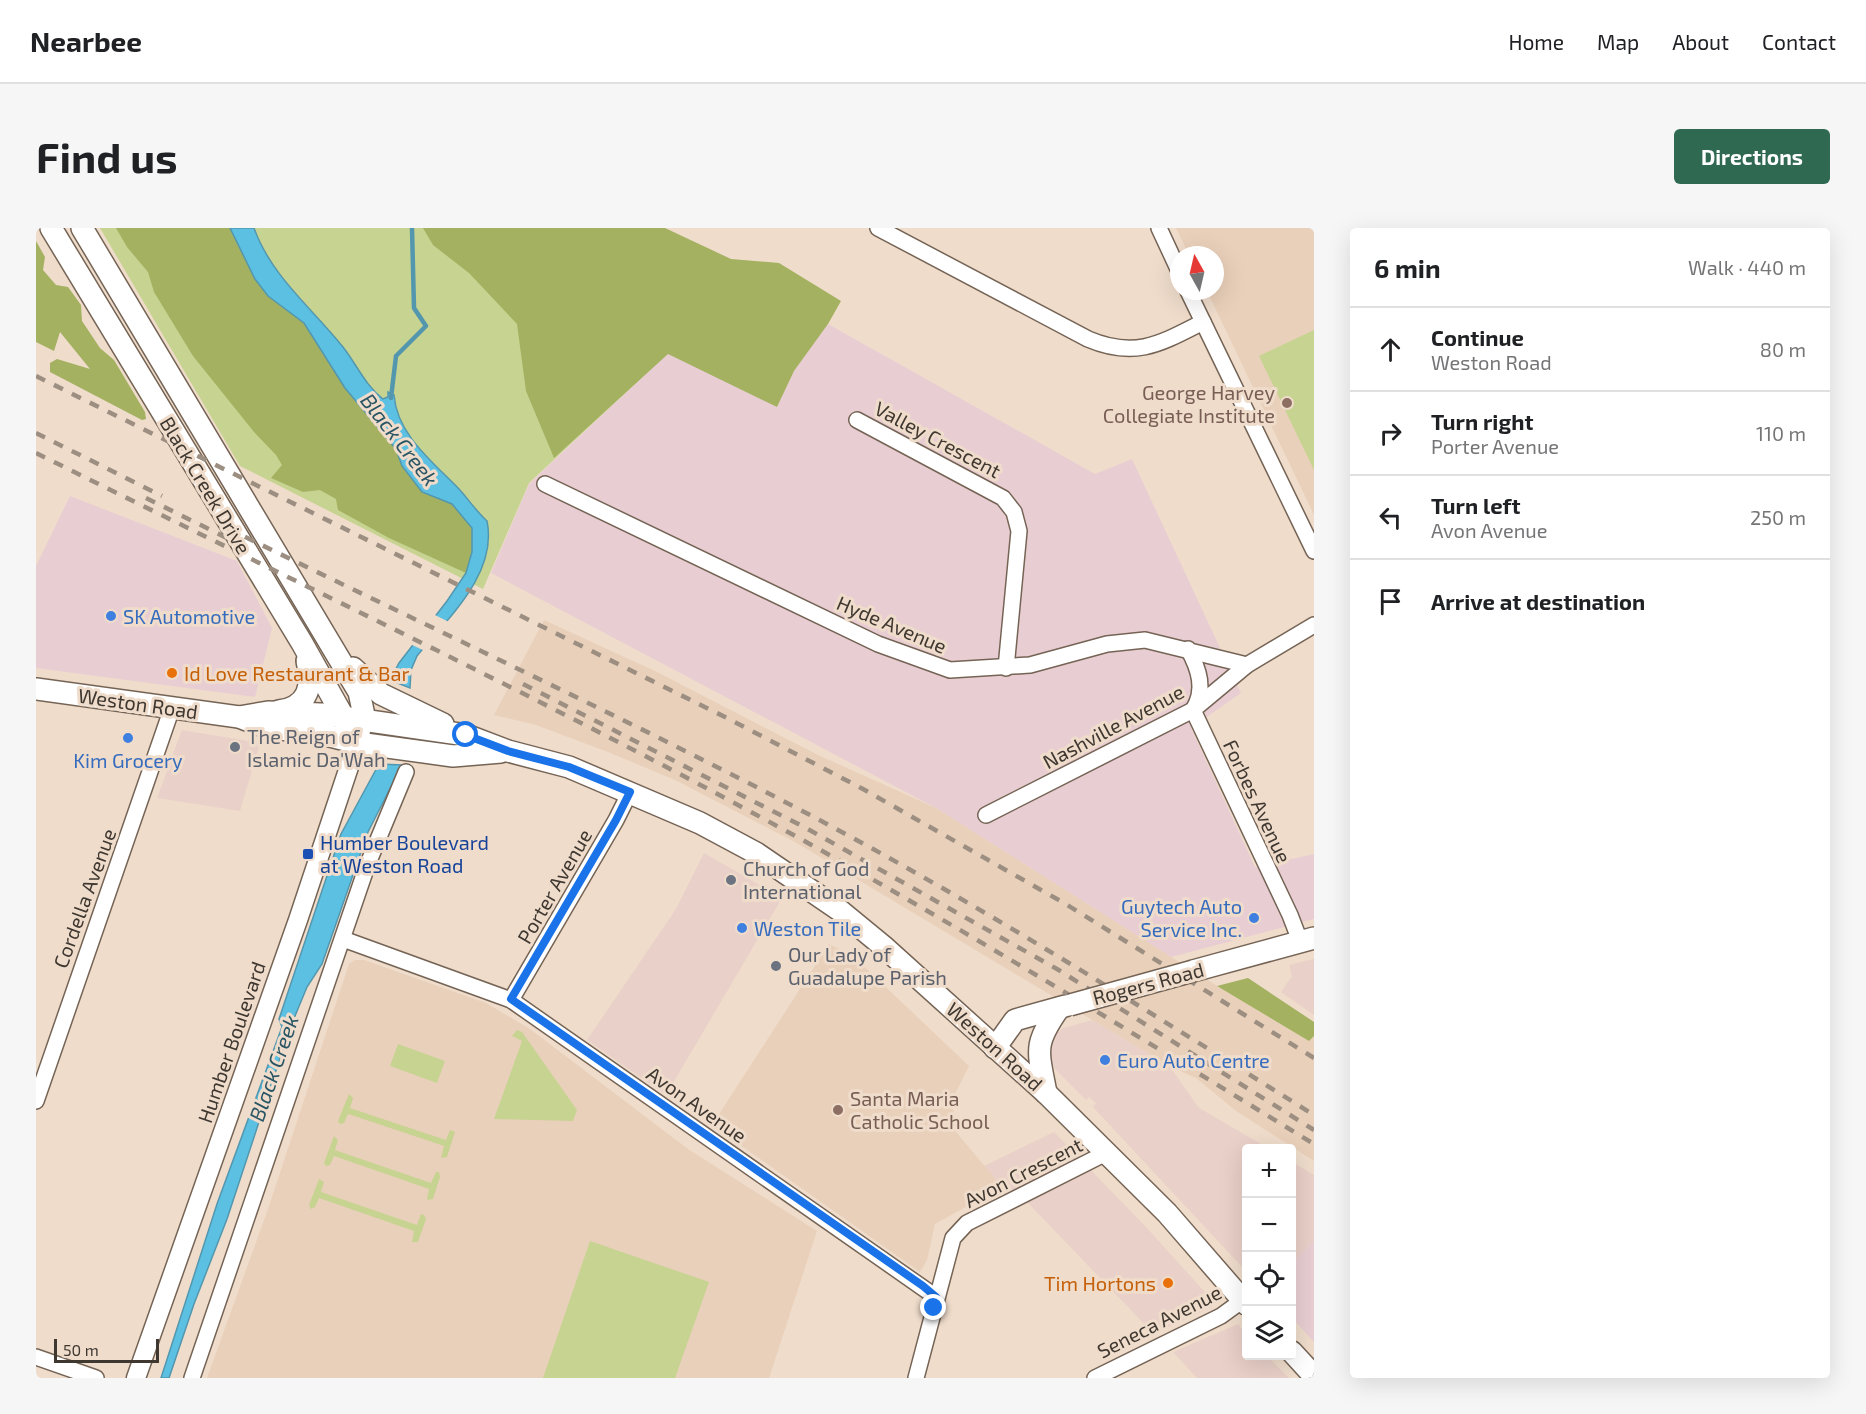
<!DOCTYPE html>
<html lang="en">
<head>
<meta charset="utf-8">
<style>
	body { margin:0; font-family:"Exo 2",sans-serif; background:#f6f6f6; color:#202124 }
	.controls { position:absolute; right:18px; bottom:18px; display:grid; overflow:hidden; border-radius:6px; box-shadow:0 6px 24px #0002 }
	.controls button { width:54px; height:54px; display:grid; place-items:center; padding:0; border:0; border-bottom:2px solid #e0e0e0; background:#fff; color:#202124; font:30px sans-serif }
	.compass { position:absolute; left:1134px; top:18px; width:54px; height:54px; border-radius:50%; background:#fff; box-shadow:0 6px 24px #0002; rotate:352deg }
	.scale { position:absolute; left:18px; bottom:15px; width:105px; box-sizing:border-box; padding-left:6px; border:3px solid #3f3831; border-top:0; font-size:16px; line-height:21px; white-space:nowrap; color:#3f3831; -webkit-text-stroke:4px #efdccb; paint-order:stroke }
	.stop { position:absolute; width:18px; height:18px; margin:-14px; border:4px solid #1a73e8; border-radius:50%; background:#fff }
	.stop.end { background:#1a73e8; border-color:#fff; box-shadow:0 2px 6px #0008 }
	.list { margin:0; padding:0; list-style:none }
	h2 { display:flex; justify-content:space-between; align-items:center; height:78px; margin:0; padding:0 24px; font-size:26px }
	h2 small { font-size:20px; font-weight:400; color:#757577 }
	.list li { display:grid; grid-template-columns:39px 1fr auto; gap:18px; align-items:center; box-sizing:border-box; height:84px; padding:0 24px; border-top:2px solid #e0e0e0 }
	.list b { display:block; font-size:22px; white-space:nowrap }
	.list p { margin:0; font-size:20px; white-space:nowrap; color:#757577 }
	.list em { font-size:20px; font-style:normal; color:#757577 }
	.icon { flex:none; width:33px; height:33px; fill:none; stroke:currentColor; stroke-width:2; stroke-linecap:round; stroke-linejoin:round }
	.map { position:relative; flex:none; width:1278px; height:1150px; overflow:hidden; border-radius:6px }
	header { display:flex; align-items:center; gap:36px; box-sizing:border-box; height:84px; padding:0 30px; background:#fff; border-bottom:2px solid #e0e0e0 }
	header strong { font-size:28px }
	nav { display:flex; gap:33px; margin-inline-start:auto; font-size:21px }
	.intro { display:flex; align-items:center; justify-content:space-between; box-sizing:border-box; height:144px; padding:0 36px }
	h1 { margin:0; font-size:42px }
	.button { padding:15px 27px; border-radius:6px; background:#2f6952; color:#fff; font-size:21px; font-weight:700 }
	main { display:flex; gap:36px; padding:0 36px }
	aside { flex:1; background:#fff; border-radius:6px; box-shadow:0 6px 24px #0002 }
	.map>svg:first-child { display:block }
	.commercial { fill:#e9d0c8 }
	.industrial { fill:#e8ced3 }
	.built { fill:#e9d0ba }
	.green { fill:#c7d391 }
	.forest { fill:#a3b161 }
	.water { fill:#5cc0e3; stroke:#5397ae; stroke-width:1.5 }
	.pier { fill:#efdccb }
	.lines { fill:none; stroke-linecap:round; stroke-linejoin:round }
	.stream { stroke:#5397ae; stroke-width:4.5 }
	.minor-casing { stroke:#756455; stroke-width:18 }
	.tertiary-casing { stroke:#756455; stroke-width:21 }
	.secondary-casing { stroke:#756455; stroke-width:24 }
	.minor { stroke:#fff; stroke-width:15 }
	.tertiary { stroke:#fff; stroke-width:18 }
	.secondary { stroke:#fff; stroke-width:21 }
	.rail { stroke:#9c8f82; stroke-width:4.5; stroke-dasharray:10 10; stroke-linecap:butt }
	.secondary-bridge-casing { stroke:#756455; stroke-width:24; stroke-linecap:butt }
	.secondary-bridge { stroke:#fff; stroke-width:21 }
	.route { stroke:#1a73e8; stroke-width:8 }
	.education-dot { fill:#8d6e63; stroke:#efdccb; stroke-width:2 }
	.shop-dot { fill:#3f7fe0; stroke:#efdccb; stroke-width:2 }
	.food-dot { fill:#e8710a; stroke:#efdccb; stroke-width:2 }
	.worship-dot { fill:#6b7280; stroke:#efdccb; stroke-width:2 }
	.transit-dot { fill:#1a4fb4; stroke:#efdccb; stroke-width:2 }
	.labels { text-anchor:middle; dominant-baseline:central; stroke-width:6; stroke-linejoin:round; paint-order:stroke }
	.education-label { font-size:20px; fill:#785e54; stroke:#efdccb; text-anchor:end }
	.street-label { font-size:20px; fill:#3f3831; stroke:#efdccb }
	.shop-label { font-size:20px; fill:#366cbe; stroke:#efdccb; text-anchor:start }
	.food-label { font-size:20px; fill:#c56008; stroke:#efdccb; text-anchor:start }
	.worship-label { font-size:20px; fill:#5b616d; stroke:#efdccb; text-anchor:start }
	.transit-label { font-size:20px; fill:#164399; stroke:#efdccb; text-anchor:start }
	.water-label { font-size:21px; font-style:italic; fill:#295564; stroke:#efdccb }
</style>
</head>
<body>
<header>
<strong>Nearbee</strong>
<nav><a>Home</a><a>Map</a><a>About</a><a>Contact</a></nav>
</header>
<div class="intro"><h1>Find us</h1><a class="button">Directions</a></div>
<main>
<div class="map">
<svg width="1278" height="1150" viewBox="0 0 1278 1150">
	<rect width="100%" height="100%" fill="#efdccb"/>
	<g class="commercial">
		<path d="M146,502l78,13 -20,68 -83,-13z"/>
		<path d="M668,625l78,45 -116,197 -79,-55 89,-131z"/>
		<path d="M1278,731v56l-33,-23 11,-16 -3,-11z"/>
		<path d="M1057,792l77,47 29,41 69,40h-22v123l-153,-164 3,-4 -7,-6 -3,3 -32,-32 -5,-13 1,-14 5,-6 8,-7z"/>
		<path d="M1018,904l91,94 68,75 -1,6 -58,27 -126,-131 -26,-16 -18,-21z"/>
		<path d="M1256,934l22,13v66l-22,22z"/>
		<path d="M1202,1096l8,10v22h21l22,22h-92l-24,-26z"/>
	</g>
	<g class="industrial">
		<path d="M792,96l267,150 37,-15 109,234 -50,35 64,139 59,-13v65l-143,38 -235,-149 -445,-235 38,-89 139,-131 109,54 17,-36z"/>
		<path d="M34,268l167,65 35,67 -17,69 -219,-29v-102z"/>
		<path d="M1278,1013v101l-22,-24v-55z"/>
	</g>
	<g class="built">
		<path d="M1140,0h138v287l-107,-224h8v-36h-26z"/>
		<path d="M508,392l113,52 161,83 118,53 281,178 92,55 5,-5v125l-78,-50 -40,-33 -25,-11 -376,-225 -120,-62 -67,-28 -72,-27 -42,-10z"/>
		<path d="M793,716l24,12 116,110 -14,28 -3,33 50,60 -67,37 -8,36 -7,12 -208,-147z"/>
		<path d="M319,732h9l122,43 44,26 158,120 129,82 -48,147h-562l61,-169 81,-245z"/>
	</g>
	<g class="green">
		<path d="M64,0h408l160,125 -139,130 -46,106 -243,-123z"/>
		<path d="M1278,102v140l-55,-114z"/>
		<path d="M481,802l5,2 55,78 -4,11 -79,-2 28,-78 -10,-5z"/>
		<path d="M362,816l47,17 -8,22 -47,-17z"/>
		<path d="M313,866l4,4 -3,10 96,32 4,-10 5,2 -8,25 -6,1 3,-12 -96,-32 -4,9 -4,1 -2,-3z"/>
		<path d="M298,908l4,4 -3,10 96,33 5,-11h3l1,5 -7,22 -6,1 2,-11 -95,-33 -4,9 -4,1 -2,-3z"/>
		<path d="M283,951l5,3 -3,10 96,33 4,-11 3,1 2,4 -8,23h-6l2,-11 -95,-33 -4,9 -4,2 -2,-4z"/>
		<path d="M554,1013l119,41 -34,96h-132z"/>
	</g>
	<g class="forest">
		<path d="M80,0h114l25,51 13,17 36,27 41,65 51,61 6,17 20,26 30,12 20,24v24l-6,21 -77,-35 -51,-28 -2,-11 -16,-9 -17,2 -32,-14 11,-13 -6,-10 -22,-23 -61,-76 -39,-64 -6,-20 -21,-25z"/>
		<path d="M387,0h242l66,31 48,4 62,38 -13,23 -34,47 -17,36 -109,-53 -114,104 -28,-67 -9,-67 -48,-51 -36,-28z"/>
		<path d="M0,13l9,16 -2,13 13,15 12,2 13,18 1,16 18,27 14,12 31,52 1,7 -4,1 -92,-48v-9l7,-4 33,10 -30,-37 -6,19 -18,-9z"/>
		<path d="M1212,750l66,44v14l-5,5 -92,-55z"/>
	</g>
	<g class="water">
		<path d="M194,0h24c17,48 58,80 89,119 14,18 22,38 40,52l5,-2v-5l6,3c3,40 39,67 65,94 10,11 17,22 28,32 11,53 -40,98 -70,135l-6,14 -1,18 -20,-8 9,-17 48,-62 19,-28 6,-21v-24l-20,-24 -30,-12 -20,-26 -6,-17 -51,-61 -41,-65 -36,-27 -13,-17z"/>
		<path d="M343,536l23,1 -34,67 -46,132 -15,23 -17,41 -63,191 -33,85 -25,74h-8l56,-174 65,-177 -3,-8 62,-185z"/>
	</g>
	<path class="pier" d="M397,386l16,8 -24,29 -15,-7z"/>
	<g class="lines">
		<path class="stream" d="M355,170l5,-42 30,-30 -12,-18 -2,-80"/>
		<defs>
			<g id="minor">
				<path d="M842,0l210,111c47,20 72,5 115,-17"/>
				<path d="M1123,0l20,43"/>
				<path d="M1152,63l126,260"/>
				<path d="M821,192l146,78 11,14 5,19 -13,137"/>
				<path d="M509,256l333,160 72,26 80,-5 77,-21 38,-4 102,25"/>
				<path d="M1152,421c11,20 18,41 5,61"/>
				<path d="M1157,482l97,205 10,26"/>
				<path d="M950,587l207,-105 54,-45 67,-40"/>
				<path d="M307,711l168,61 425,297"/>
				<path d="M475,772l105,-180 14,-28"/>
				<path d="M0,873l136,-393"/>
				<path d="M0,1129l60,21"/>
				<path d="M156,1150l175,-512 39,-94"/>
				<path d="M880,1150l37,-140 14,-15 139,-70"/>
				<path d="M1059,1150l126,-62 22,-16"/>
			</g>
			<path id="tertiary" d="M100,1150l162,-458 63,-189"/>
			<g id="secondary">
				<path d="M15,0l251,415 56,100"/>
				<path d="M46,0l277,464 6,28"/>
				<path d="M317,440l28,26 62,30"/>
				<path d="M0,461l203,28 26,10 61,8 32,8 95,13 48,-4"/>
				<path d="M243,483c30,-4 34,-26 28,-50"/>
				<path d="M203,489l29,-5 53,2 145,21 42,16 61,16 131,56 56,30 82,56 45,37 163,147 121,120 79,91"/>
				<path d="M1157,743l121,-33"/>
				<path d="M959,820l20,-28 50,-14"/>
				<path d="M1010,865c-8,-43 -13,-48 13,-85"/>
				<path d="M1256,1124l22,24"/>
			</g>
		</defs>
		<use href="#minor" class="minor-casing"/>
		<use href="#tertiary" class="tertiary-casing"/>
		<use href="#secondary" class="secondary-casing"/>
		<use href="#minor" class="minor"/>
		<use href="#tertiary" class="tertiary"/>
		<use href="#secondary" class="secondary"/>
		<g class="rail">
			<path d="M0,148l691,342 136,71 201,114 250,155"/>
			<path d="M0,205l126,63"/>
			<path d="M0,225c255,127 513,248 763,385 175,97 345,202 515,306"/>
			<path d="M110,270l89,44"/>
			<path d="M191,300c195,96 393,187 585,288 172,91 337,196 502,299"/>
			<path d="M487,456l283,144 251,141 257,161"/>
		</g>
		<defs>
			<path id="secondary-bridge" d="M1034,777l123,-34"/>
		</defs>
		<use href="#secondary-bridge" class="secondary-bridge-casing"/>
		<use href="#secondary-bridge" class="secondary-bridge"/>
	</g>
	<g class="lines">
		<path class="route" d="M430,507l42,16 61,16 61,25 -14,28 -105,179 412,287 13,11 -2,11"/>
	</g>
	<g class="education-dot">
		<circle cx="1251" cy="175" r="6"/>
		<circle cx="802" cy="882" r="6"/>
	</g>
	<g class="shop-dot">
		<circle cx="75" cy="388" r="6"/>
		<circle cx="92" cy="510" r="6"/>
		<circle cx="1218" cy="690" r="6"/>
		<circle cx="706" cy="700" r="6"/>
		<circle cx="1069" cy="832" r="6"/>
	</g>
	<g class="food-dot">
		<circle cx="136" cy="445" r="6"/>
		<circle cx="1132" cy="1055" r="6"/>
	</g>
	<g class="worship-dot">
		<circle cx="199" cy="519" r="6"/>
		<circle cx="695" cy="652" r="6"/>
		<circle cx="740" cy="738" r="6"/>
	</g>
	<rect class="transit-dot" x="266" y="620" width="12" height="12" rx="3"/>
	<g class="labels">
		<g class="education-label">
			<text x="1239" y="164">George Harvey<tspan x="1239" dy="23">Collegiate Institute</tspan></text>
			<text x="814" y="870" text-anchor="start">Santa Maria<tspan x="814" dy="23">Catholic School</tspan></text>
		</g>
		<g class="street-label">
			<text transform="translate(902 211) rotate(28)">Valley Crescent</text>
			<text transform="translate(170 257) rotate(59)">Black Creek Drive</text>
			<text transform="translate(856 396) rotate(23)">Hyde Avenue</text>
			<text transform="translate(102 475) rotate(8)">Weston Road</text>
			<text transform="translate(1077 498) rotate(-28)">Nashville Avenue</text>
			<text transform="translate(1222 573) rotate(65)">Forbes Avenue</text>
			<text transform="translate(518 658) rotate(-60)">Porter Avenue</text>
			<text transform="translate(48 670) rotate(-70)">Cordella Avenue</text>
			<text transform="translate(1112 755) rotate(-15)">Rogers Road</text>
			<text transform="translate(195 814) rotate(-71)">Humber Boulevard</text>
			<text transform="translate(959 818) rotate(42)">Weston Road</text>
			<text transform="translate(661 876) rotate(35)">Avon Avenue</text>
			<text transform="translate(987 944) rotate(-27)">Avon Crescent</text>
			<text transform="translate(1123 1093) rotate(-27)">Seneca Avenue</text>
		</g>
		<g class="shop-label">
			<text x="87" y="388">SK Automotive</text>
			<text x="92" y="532" text-anchor="middle">Kim Grocery</text>
			<text x="1206" y="678" text-anchor="end">Guytech Auto<tspan x="1206" dy="23">Service Inc.</tspan></text>
			<text x="718" y="700">Weston Tile</text>
			<text x="1081" y="832">Euro Auto Centre</text>
		</g>
		<g class="food-label">
			<text x="148" y="445">Id Love Restaurant &amp; Bar</text>
			<text x="1120" y="1055" text-anchor="end">Tim Hortons</text>
		</g>
		<g class="worship-label">
			<text x="211" y="508">The Reign of<tspan x="211" dy="23">Islamic Da'Wah</tspan></text>
			<text x="707" y="640">Church of God<tspan x="707" dy="23">International</tspan></text>
			<text x="752" y="726">Our Lady of<tspan x="752" dy="23">Guadalupe Parish</tspan></text>
		</g>
		<g class="transit-label">
			<text x="284" y="614">Humber Boulevard<tspan x="284" dy="23">at Weston Road</tspan></text>
		</g>
		<g class="water-label">
			<text transform="translate(364 211) rotate(52)">Black Creek</text>
			<text transform="translate(237 840) rotate(-71)">Black Creek</text>
		</g>
	</g>
</svg>
<div class="controls">
<button>+</button>
<button>−</button>
<button><svg class="icon" aria-label="locate" viewBox="0 0 24 24"><circle cx="12" cy="12" r="6"/><path d="M12 2v4M12 18v4M2 12h4M18 12h4"/></svg></button>
<button><svg class="icon" aria-label="layers" viewBox="0 0 24 24"><path d="M12 4l9 5-9 5-9-5zM3 14l9 5 9-5"/></svg></button>
</div>
<svg class="compass" viewBox="-18 -18 36 36"><path d="M0-13l5 13h-10z" fill="#e53935"/><path d="M0 13l5-13h-10z" fill="#757577"/></svg>
<div class="scale">50 m</div>
<div class="stop" style="left:430px;top:507px"></div>
<div class="stop end" style="left:898px;top:1080px"></div>
</div>
<aside>
<h2>6 min<small>Walk · 440 m</small></h2>
<ul class="list">
<li><svg class="icon" aria-label="ahead" viewBox="0 0 24 24"><path d="M12 20V5M6 11l6-6 6 6"/></svg><div><b>Continue</b><p>Weston Road</p></div><em>80 m</em></li>
<li><svg class="icon" aria-label="right" viewBox="0 0 24 24"><path d="M7 20v-9h11M14 6l5 5-5 5"/></svg><div><b>Turn right</b><p>Porter Avenue</p></div><em>110 m</em></li>
<li><svg class="icon" aria-label="left" viewBox="0 0 24 24"><path d="M17 20v-9H6M10 6l-5 5 5 5"/></svg><div><b>Turn left</b><p>Avon Avenue</p></div><em>250 m</em></li>
<li><svg class="icon" aria-label="arrive" viewBox="0 0 24 24"><path d="M6 21V4h12l-3 4 3 4H6"/></svg><div><b>Arrive at destination</b></div></li>
</ul>
</aside>
</main>
</body>
</html>
